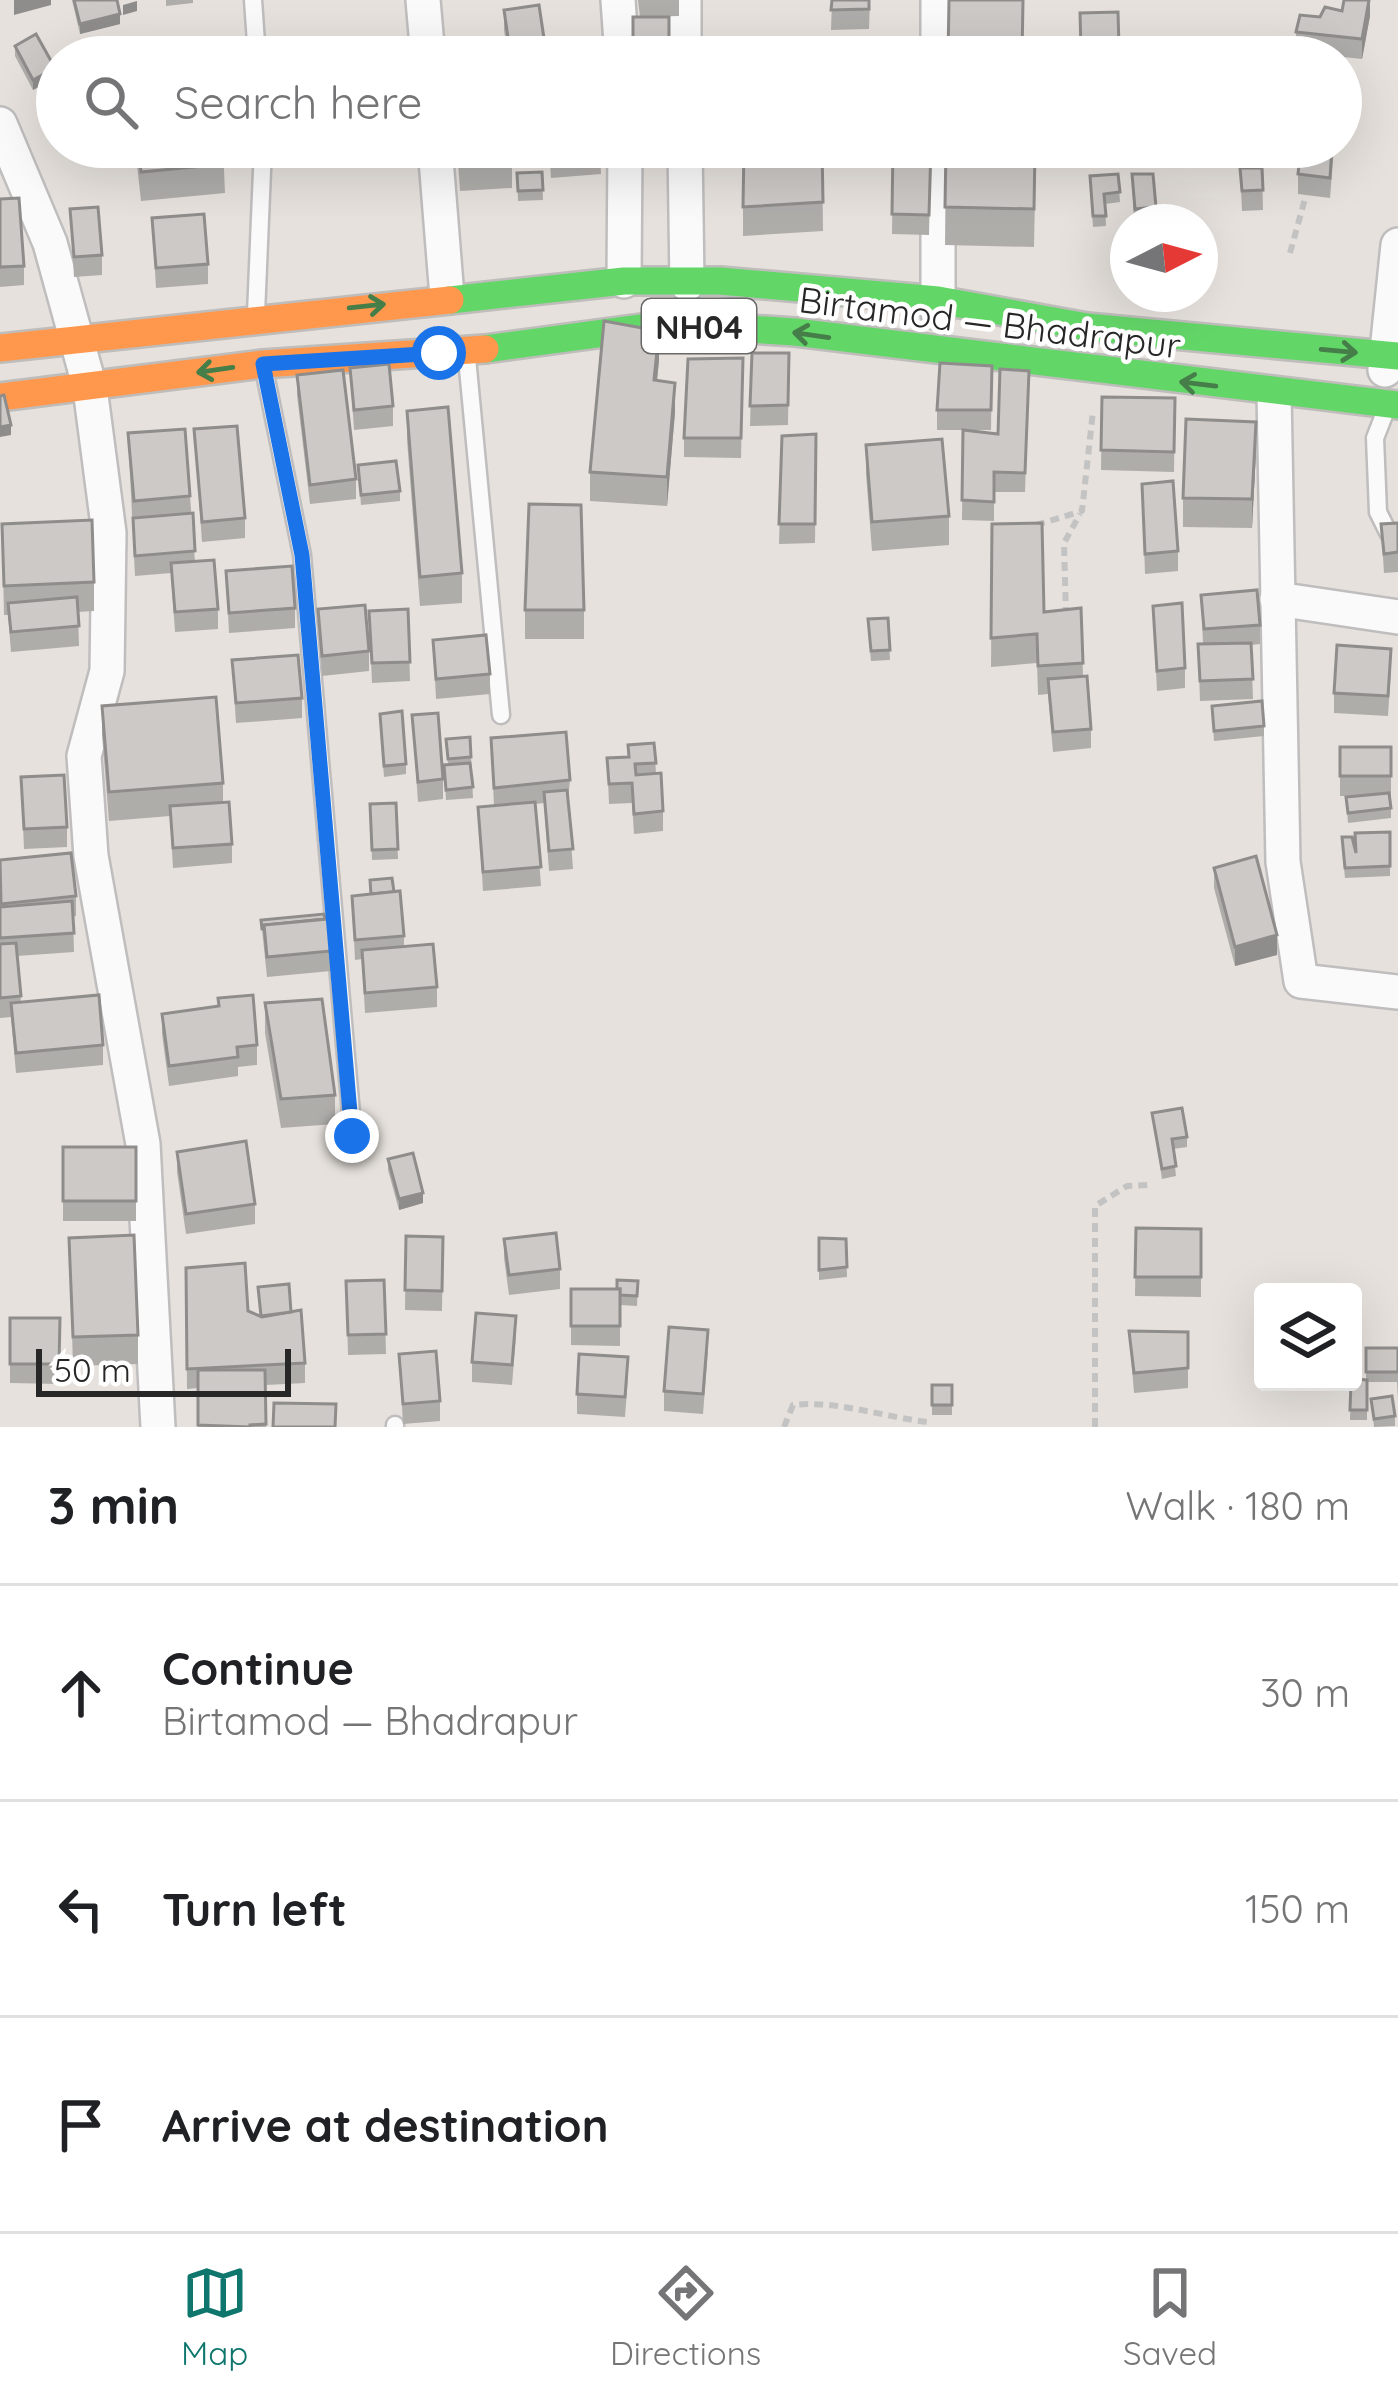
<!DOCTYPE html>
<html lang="en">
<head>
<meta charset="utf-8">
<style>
	body { margin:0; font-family:Quicksand,sans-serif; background:#f6f6f6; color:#202124 }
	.controls { position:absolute; right:36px; bottom:36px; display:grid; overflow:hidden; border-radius:12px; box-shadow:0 12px 48px #0002 }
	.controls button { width:108px; height:108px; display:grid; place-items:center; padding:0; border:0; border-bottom:3px solid #e0e0e0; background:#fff; color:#202124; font:60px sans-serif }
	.compass { position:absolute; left:1110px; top:204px; width:108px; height:108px; border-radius:50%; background:#fff; box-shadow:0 12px 48px #0002; rotate:84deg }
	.scale { position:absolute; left:36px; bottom:30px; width:255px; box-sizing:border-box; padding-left:12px; border:6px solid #272727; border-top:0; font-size:33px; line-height:42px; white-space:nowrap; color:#272727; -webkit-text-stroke:9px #fff; paint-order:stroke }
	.stop { position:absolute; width:36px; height:36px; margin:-27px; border:9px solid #1a73e8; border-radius:50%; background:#fff }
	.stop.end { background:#1a73e8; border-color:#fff; box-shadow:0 3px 12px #0008 }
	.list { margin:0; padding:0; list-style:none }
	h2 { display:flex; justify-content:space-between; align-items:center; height:156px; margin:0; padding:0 48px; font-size:51px }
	h2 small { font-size:39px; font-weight:400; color:#757577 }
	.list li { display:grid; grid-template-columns:78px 1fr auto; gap:36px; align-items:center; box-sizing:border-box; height:216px; padding:0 48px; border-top:3px solid #e0e0e0 }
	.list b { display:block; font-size:45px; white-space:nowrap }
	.list p { margin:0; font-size:39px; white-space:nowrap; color:#757577 }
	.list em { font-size:39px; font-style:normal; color:#757577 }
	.icon { flex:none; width:66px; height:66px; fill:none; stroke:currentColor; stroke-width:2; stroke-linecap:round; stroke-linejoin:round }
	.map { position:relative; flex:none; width:1398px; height:1427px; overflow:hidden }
	.search { position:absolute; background:#fff; box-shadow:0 12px 48px #0002; left:36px; right:36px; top:36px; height:132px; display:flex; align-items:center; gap:30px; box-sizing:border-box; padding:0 42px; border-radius:66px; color:#757577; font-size:45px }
	.sheet { height:804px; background:#fff }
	nav { display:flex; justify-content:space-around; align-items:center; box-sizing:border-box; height:168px; border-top:3px solid #e0e0e0; background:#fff; font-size:33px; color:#757577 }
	nav a { display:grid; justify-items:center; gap:6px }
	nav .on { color:#0f766e }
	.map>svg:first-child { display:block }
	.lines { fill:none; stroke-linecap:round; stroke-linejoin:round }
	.lane-casing { stroke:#bfbdbd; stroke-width:21 }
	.street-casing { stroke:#bfbdbd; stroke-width:38 }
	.fast-casing { stroke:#bfbdbb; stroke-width:32 }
	.slow-casing { stroke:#bfbdbb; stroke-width:32 }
	.path { stroke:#c4c3c3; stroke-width:6; stroke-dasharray:9 6; stroke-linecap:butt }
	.lane { stroke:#fbfafa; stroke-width:16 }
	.street { stroke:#fbfafa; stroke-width:33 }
	.fast { stroke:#63d668; stroke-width:27 }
	.slow { stroke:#ff974d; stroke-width:27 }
	.wall { fill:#afadaa }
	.shaded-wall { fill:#8f8d8b }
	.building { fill:#ccc9c6; stroke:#8f8d8b; stroke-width:3 }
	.oneway { stroke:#457e48 }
	.route { stroke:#1a73e8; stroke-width:15 }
	.labels { text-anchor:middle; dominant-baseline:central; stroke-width:9; stroke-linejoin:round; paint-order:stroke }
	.shield { fill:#fff; stroke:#686868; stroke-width:3 }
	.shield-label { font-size:33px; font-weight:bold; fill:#272727 }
	.street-label { font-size:36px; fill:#272727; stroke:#fff }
</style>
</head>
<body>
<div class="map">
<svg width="1398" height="1427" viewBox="0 0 1398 1427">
	<rect width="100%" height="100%" fill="#e6e1dc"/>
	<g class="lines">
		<defs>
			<g id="lane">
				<path d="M253,0l4,57"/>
				<path d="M256,314l7,-167"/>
				<path d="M467,358l34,357"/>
				<path d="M264,369l38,186 51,581"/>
				<path d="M1384,415l-9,23 3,74 11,22"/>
				<path d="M395,1427v-2"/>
			</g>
			<g id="street">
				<path d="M423,0l5,57"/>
				<path d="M618,0l4,57"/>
				<path d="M938,0v57"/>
				<path d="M684,57v-57"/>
				<path d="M0,124l50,119 40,145 19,145 -2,138 -23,85 7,100 52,288 15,283"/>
				<path d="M435,147l12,150"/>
				<path d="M685,147l2,137"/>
				<path d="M624,281l1,-134"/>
				<path d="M938,313v-166"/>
				<path d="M1385,370l13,-125"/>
				<path d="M1274,394l9,468 18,119 97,11"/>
				<path d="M1277,599l121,18"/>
			</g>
			<g id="fast">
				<path d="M450,300l174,-19h96l218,19 149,27 311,29"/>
				<path d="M485,349l186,-25 124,8 603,73"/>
			</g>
			<g id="slow">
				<path d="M0,348l450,-48"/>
				<path d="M0,397l263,-33 222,-15"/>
			</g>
		</defs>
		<use href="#lane" class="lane-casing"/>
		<use href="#street" class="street-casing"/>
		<use href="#fast" class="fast-casing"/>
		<use href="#slow" class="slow-casing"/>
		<g class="path">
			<path d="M1290,253l16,-58"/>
			<path d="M1036,525l46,-14 11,-100"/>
			<path d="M1066,616l-2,-73 16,-29"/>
			<path d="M784,1427l9,-22c44,-5 90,12 135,17"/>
			<path d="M1095,1427v-221l32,-20 22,-1"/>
		</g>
		<use href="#lane" class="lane"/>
		<use href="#street" class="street"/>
		<use href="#fast" class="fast"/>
		<use href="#slow" class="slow"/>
	</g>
	<g class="wall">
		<path d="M72,0h45l3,24 -40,10z"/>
		<path d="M166,0h27v3l-27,3z"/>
		<path d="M638,0h41v16l-39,1z"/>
		<path d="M832,0h38l-1,29 -38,1z"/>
		<path d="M504,10l41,35v12h-37l-4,-27z"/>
		<path d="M1118,12l1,45h-38l-1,-44z"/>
		<path d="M1370,16l-8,43 -66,-7v-20l24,-15z"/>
		<path d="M15,46l40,32 -22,12 -18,-34z"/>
		<path d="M135,147h88l2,46 -84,8z"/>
		<path d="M457,147h55v41l-52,3z"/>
		<path d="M549,147h51l1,27 -50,4z"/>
		<path d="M822,147l1,84 -80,5v-29z"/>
		<path d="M893,147h38l-2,88 -37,-1z"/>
		<path d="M946,147h90l-2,100 -89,-2z"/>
		<path d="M1218,147h34l1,19 -13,2 -2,-15 -20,2z"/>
		<path d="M1334,147l-4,51 -32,-4v-20z"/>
		<path d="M1240,168h22l1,42 -21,1z"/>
		<path d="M542,172l1,28 -25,1 -1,-28z"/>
		<path d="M1118,174l2,28 -15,2 1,22 -13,1 -3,-41z"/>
		<path d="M1132,174l24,33v15h-22z"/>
		<path d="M0,199l24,67v19l-24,2z"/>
		<path d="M70,209l32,46v20l-28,2z"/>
		<path d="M152,218l56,46v20l-52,4z"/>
		<path d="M752,353h37l-1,72 -38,1z"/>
		<path d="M743,358l-2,100 -57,-1v-19z"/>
		<path d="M659,360l-2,21 18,31 -8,94 -77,-5v-29z"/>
		<path d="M992,366l-1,64h-28l35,4 31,-63 -4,121h-31v29l-32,-1 1,-90h-26v-20z"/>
		<path d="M350,368l43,38v20l-39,4z"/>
		<path d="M297,375l59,104v20l-46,5 -13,-109z"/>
		<path d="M1102,397l73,1 -1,74 -73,-2z"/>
		<path d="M407,411l55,162v30l-42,3 -13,-166z"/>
		<path d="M194,429l51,89v20l-43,4z"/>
		<path d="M128,433l62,63 5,66 23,47v20l-43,3 -4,-59 -36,3z"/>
		<path d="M816,434l-1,109 -36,1 3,-108z"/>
		<path d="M866,445l83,71v29l-77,6 -6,-77z"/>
		<path d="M1256,451l-4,77 -69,-1v-29z"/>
		<path d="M358,465l42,26v10l-39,4z"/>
		<path d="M1142,484l36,67v20l-33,3z"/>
		<path d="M1398,523v49l-14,1 -3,-49z"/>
		<path d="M2,524l92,58v29l-16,1 1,34 -68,6 -3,-37h-4z"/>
		<path d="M992,524l52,88 37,-4 2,68 8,53v19l-38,4 -5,-58 -10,1 -1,-32 -46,4z"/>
		<path d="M226,571l69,37v20l-66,5z"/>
		<path d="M1201,595l59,30v19l-9,1 2,54 -53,2 -2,-57h5z"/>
		<path d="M1153,606l32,62v20l-28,3z"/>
		<path d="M318,609l51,42v20l-47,5z"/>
		<path d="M408,609l2,72 -38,2 -3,-72z"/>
		<rect x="525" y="610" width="59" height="29"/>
		<path d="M888,618l2,42 -19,1 -3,-32z"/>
		<path d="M433,640l57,34v20l-54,5z"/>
		<path d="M232,660l70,38v20l-66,5z"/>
		<path d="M1391,669l-3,47 -54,-3v-20z"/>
		<path d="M102,706l121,77v19l9,42v19l-59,5 -3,-52 -61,5 -7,-86z"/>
		<path d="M1212,706l52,20v10l-50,5z"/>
		<path d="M412,715l31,64v20l-25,3z"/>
		<path d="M380,724l26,40v10l-22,3z"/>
		<path d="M491,738l79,42 -2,20 5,69 -24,2 -5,-68 -9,1 6,82 -58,5 -5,-84 16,-1z"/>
		<path d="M446,739l25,18 2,41 -27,2 -2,-35 4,-1z"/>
		<path d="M654,743l2,30 7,38v20l-29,3 -2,-31 -23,1 -2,-46 21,-1v-12z"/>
		<path d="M1340,747h51v71l-43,5 -2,-26 15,-1h-21z"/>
		<path d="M21,777l46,50v20l-43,2z"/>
		<path d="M396,803l2,56 -26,1 -2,-56z"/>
		<path d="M1390,832v44l-45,2 -3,-31 14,5z"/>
		<path d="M0,860l76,36v20l-3,1 1,35 -57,4 4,46 82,43v20l-87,8 -5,-56 -11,1z"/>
		<path d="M1214,868l63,87 -42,11 -21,-78z"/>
		<path d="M370,880l24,12 10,44v10l33,41v20l-72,6 -3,-54 -7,1 -3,-64 18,-2z"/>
		<path d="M261,920l70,31v20l-64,6z"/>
		<path d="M265,1003l70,92v29l-54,4 -16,-95z"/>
		<path d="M162,1014l95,31v20l-19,2v9l-69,10 -7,-52z"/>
		<path d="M1152,1113l35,24v10l-14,2 3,27 -14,3z"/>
		<rect x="63" y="1147" width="73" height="74"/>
		<path d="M177,1152l78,52v20l-69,10 -9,-62z"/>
		<path d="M388,1159l35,44 -24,7 -11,-40z"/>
		<path d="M1136,1228l65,1v68l-66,-1z"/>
		<path d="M406,1236l37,1 -1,74 -37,-1z"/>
		<path d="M69,1238l69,97v29l-65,2z"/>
		<path d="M819,1238l27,1 1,38 -28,3z"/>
		<path d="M504,1239l56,30v20l-51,6 -5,-37z"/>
		<path d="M186,1268l62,43 12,5 31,-4 14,51v20l-39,2v42h-68v-39l-11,1z"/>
		<path d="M384,1280l2,74 -38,1 -2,-74z"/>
		<path d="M638,1281l-1,25 -17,-1v41l-49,-1v-56h46z"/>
		<path d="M10,1318h50l-1,66 -49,-1z"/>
		<path d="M1129,1331l59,1v56l-54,5z"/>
		<path d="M516,1336l-4,49 -40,-3v-20z"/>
		<path d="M1366,1348h32v52l-1,-18h-30v38h-17l1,-38 15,-3z"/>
		<path d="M708,1350l-5,64 -39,-3v-20z"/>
		<path d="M399,1354l41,47v20l-37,3z"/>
		<path d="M628,1376l-3,41 -48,-3v-20z"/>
		<rect x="932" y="1385" width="20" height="30"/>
		<path d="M1371,1399l24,17v10l-21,1z"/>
	</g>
	<g class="shaded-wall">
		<path d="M14,0h37v5l-37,10z"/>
		<path d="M1370,0v16l-8,43v-20z"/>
		<path d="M137,1v10l-14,4v-10z"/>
		<path d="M120,14v10l-40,10v-10z"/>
		<path d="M55,68v10l-22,12v-10z"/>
		<path d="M659,331v29l-5,49v-29z"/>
		<path d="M675,383v29l-8,94v-29z"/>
		<path d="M1256,422v29l-4,77v-29z"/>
		<path d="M11,425v10l-11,2v-10z"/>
		<path d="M1277,935v20l-42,11v-19z"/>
		<path d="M423,1193v10l-24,7v-11z"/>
	</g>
	<g class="building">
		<path d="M74,0h43l3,14 -40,10z"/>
		<path d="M832,0h37v9l-38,1z"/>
		<path d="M949,0h74l-1,57h-74z"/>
		<path d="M1344,0h25l-7,39 -66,-7 4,-17 20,2 5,-10 17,4z"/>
		<path d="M539,5l6,40 -35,6 -6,-41z"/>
		<path d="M1118,12l1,35 -38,2 -1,-36z"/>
		<rect x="633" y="17" width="36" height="40"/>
		<path d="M36,34l19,34 -22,12 -18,-34z"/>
		<path d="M488,38l1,19h-37l-1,-15z"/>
		<path d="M820,44v13h-64v-12z"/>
		<path d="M135,52l1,5h-18z"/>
		<path d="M138,147h85l2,17 -84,8z"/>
		<path d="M459,147h53v12l-52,3z"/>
		<path d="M550,147h50l1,7 -50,4z"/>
		<path d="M744,147h78l1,55 -80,5z"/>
		<path d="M893,147h38l-2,68 -37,-1z"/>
		<path d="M946,147h89l-1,62 -89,-2z"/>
		<path d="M1238,147h14l1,8 -13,3z"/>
		<path d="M1301,147h31l-2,31 -32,-4z"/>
		<path d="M1240,168h22l1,22 -21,1z"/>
		<path d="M542,172l1,18 -25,1 -1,-18z"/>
		<path d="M1118,174l2,18 -16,2 2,22h-13l-3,-40z"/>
		<path d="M1132,174h21l3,33 -21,2z"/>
		<path d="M19,198l5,68 -24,1v-68z"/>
		<path d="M98,207l4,48 -28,2 -4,-48z"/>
		<path d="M204,214l4,50 -52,4 -4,-50z"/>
		<path d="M604,321l55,10 -5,49 21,3 -8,94 -77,-5z"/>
		<path d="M752,353h37l-1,52 -38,1z"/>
		<path d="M743,358l-2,80h-57l4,-79z"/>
		<path d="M940,363l52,3 -1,44h-54z"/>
		<path d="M389,364l4,42 -39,4 -4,-42z"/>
		<path d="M1000,369l29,2 -4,102 -31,-1v30l-32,-2 1,-70 35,4z"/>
		<path d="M343,370l13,109 -46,6 -13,-110z"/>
		<path d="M4,395l7,30 -11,2v-31z"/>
		<path d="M1102,397l73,1 -1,54 -73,-2z"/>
		<path d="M448,407l14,166 -42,4 -13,-166z"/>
		<path d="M1186,419l70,3 -4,77 -69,-1z"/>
		<path d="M237,426l8,92 -43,4 -8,-93z"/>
		<path d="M185,429l5,67 -56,5 -6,-68z"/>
		<path d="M816,434l-1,90h-36l3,-88z"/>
		<path d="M942,439l7,77 -77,6 -6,-77z"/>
		<path d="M396,461l4,30 -39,4 -3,-30z"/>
		<path d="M1173,481l5,70 -33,3 -3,-70z"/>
		<path d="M529,504l52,1 3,105h-59z"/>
		<path d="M193,513l2,38 -60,5 -2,-38z"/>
		<path d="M92,520l2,62 -90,4 -2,-62z"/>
		<path d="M1042,523l2,89 37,-4 2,55 -45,3 -1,-32 -46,4 1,-114z"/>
		<path d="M1398,523v29l-14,2 -3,-30z"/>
		<path d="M214,560l4,49 -43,3 -4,-49z"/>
		<path d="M292,566l3,42 -66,5 -3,-42z"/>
		<path d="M1257,590l3,35 -56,4 -3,-34z"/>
		<path d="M77,597l2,29 -68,6 -3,-29z"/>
		<path d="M1182,603l3,65 -28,3 -4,-65z"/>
		<path d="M365,605l4,46 -47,5 -4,-47z"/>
		<path d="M408,609l2,53 -38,1 -3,-52z"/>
		<path d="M888,618l2,32 -19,1 -3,-32z"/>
		<path d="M486,635l4,39 -54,5 -3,-39z"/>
		<path d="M1251,643l2,36 -53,2 -2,-37z"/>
		<path d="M1337,645l54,4 -3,47 -54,-3z"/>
		<path d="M298,655l4,43 -66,5 -4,-43z"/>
		<path d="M1087,676l4,53 -38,3 -5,-53z"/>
		<path d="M216,697l7,86 -114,9 -7,-86z"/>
		<path d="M1262,701l2,25 -50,5 -2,-25z"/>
		<path d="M402,711l4,53 -22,2 -4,-52z"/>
		<path d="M438,713l5,66 -25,3 -6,-67z"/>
		<path d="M566,732l4,48 -76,8 -3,-50z"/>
		<path d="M470,737l1,20 -23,2 -2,-20z"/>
		<path d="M654,743l2,20 -21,1 1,11 25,-2 2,38 -29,3 -2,-31 -23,1 -2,-26 22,-1 -1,-12z"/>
		<rect x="1340" y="747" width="51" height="29"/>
		<path d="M470,763l3,24 -27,3 -2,-25z"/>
		<path d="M64,775l3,52 -43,2 -3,-52z"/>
		<path d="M567,790l6,59 -24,2 -5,-59z"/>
		<path d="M1389,793l2,15 -43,5 -2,-16z"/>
		<path d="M229,802l3,42 -59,4 -3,-42z"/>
		<path d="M535,802l6,65 -58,5 -5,-65z"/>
		<path d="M396,803l2,46 -26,1 -2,-46z"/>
		<path d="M1390,832v34l-45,2 -3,-31h10l4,16 -1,-20z"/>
		<path d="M71,853l5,43 -75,8 -1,-44z"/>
		<path d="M1256,856l21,79 -42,12 -21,-79z"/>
		<path d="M392,878l2,14 -23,2 -1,-14z"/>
		<path d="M400,891l4,45 -49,4 -3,-44z"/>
		<path d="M72,901l2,32 -74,5v-31z"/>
		<path d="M324,914l1,5 -61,6v4h-2l-1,-9z"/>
		<path d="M328,919l3,32 -64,6 -3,-32z"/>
		<path d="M16,943l5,53 -21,2v-54z"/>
		<path d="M433,944l4,43 -72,6 -3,-43z"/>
		<path d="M99,995l4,50 -87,8 -5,-50z"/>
		<path d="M253,995l4,50 -20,2 1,10 -69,9 -7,-52 57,-8 -1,-8z"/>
		<path d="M322,999l13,96 -54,4 -16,-96z"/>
		<path d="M1182,1108l5,29 -15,2 4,27 -14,3 -10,-56z"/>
		<path d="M246,1141l9,63 -69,10 -9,-62z"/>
		<rect x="63" y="1147" width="73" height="54"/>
		<path d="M413,1153l10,40 -24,6 -11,-40z"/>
		<path d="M1136,1228l65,1v48h-66z"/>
		<path d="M556,1233l4,36 -51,6 -5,-36z"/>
		<path d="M134,1235l4,100 -65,2 -4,-99z"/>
		<path d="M406,1236l37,1 -1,54 -37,-1z"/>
		<path d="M819,1238l27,1 1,28 -28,3z"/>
		<path d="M245,1263l3,48 14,6 39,-7 4,53 -118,6 -1,-101z"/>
		<path d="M384,1280l2,54 -38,1 -2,-54z"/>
		<path d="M617,1280l21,1 -1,15 -17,-1v-6h-3z"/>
		<path d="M289,1284l2,28 -30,4 -3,-29z"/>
		<rect x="571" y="1289" width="49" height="37"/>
		<path d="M476,1313l40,3 -4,49 -40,-3z"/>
		<path d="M10,1318h50l-1,46h-49z"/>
		<path d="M669,1327l39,3 -5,64 -39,-3z"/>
		<path d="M1129,1331l59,1v36l-54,5z"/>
		<rect x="1366" y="1348" width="32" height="24"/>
		<path d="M436,1351l4,50 -37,3 -4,-50z"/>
		<path d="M579,1354l49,3 -3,40 -48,-3z"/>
		<path d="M198,1370h67l1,54 -16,1v2l-52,-2z"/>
		<path d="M1353,1379l14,1v30h-17l1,-28h2z"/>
		<rect x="932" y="1385" width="20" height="20"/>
		<path d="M1392,1396l3,20 -21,3 -3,-20z"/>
		<path d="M274,1403l62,1 -1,23h-62z"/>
	</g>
	<defs><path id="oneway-shaft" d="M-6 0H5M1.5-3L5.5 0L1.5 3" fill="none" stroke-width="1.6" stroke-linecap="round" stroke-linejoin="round" transform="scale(3)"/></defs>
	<g class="oneway">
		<use href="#oneway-shaft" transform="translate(367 306) rotate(-6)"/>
		<use href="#oneway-shaft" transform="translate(811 335) rotate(-172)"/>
		<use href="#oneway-shaft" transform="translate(1339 351) rotate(5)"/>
		<use href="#oneway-shaft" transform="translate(215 370) rotate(172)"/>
		<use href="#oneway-shaft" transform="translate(1198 384) rotate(-173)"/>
	</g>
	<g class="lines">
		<path class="route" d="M352,1136l-50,-581 -39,-191 176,-11"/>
	</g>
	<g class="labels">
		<rect class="shield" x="642" y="299" width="114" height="54" rx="9"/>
		<g class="shield-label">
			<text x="699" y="326">NH04</text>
		</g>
		<g class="street-label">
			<text transform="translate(990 322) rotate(7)">Birtamod — Bhadrapur</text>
		</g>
	</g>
</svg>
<div class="controls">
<button><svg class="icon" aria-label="layers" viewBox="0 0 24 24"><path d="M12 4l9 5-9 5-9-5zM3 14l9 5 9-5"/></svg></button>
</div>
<svg class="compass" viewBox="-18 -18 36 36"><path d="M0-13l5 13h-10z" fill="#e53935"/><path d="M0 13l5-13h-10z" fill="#757577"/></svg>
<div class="scale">50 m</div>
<div class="stop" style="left:439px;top:353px"></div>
<div class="stop end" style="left:352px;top:1136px"></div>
<div class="search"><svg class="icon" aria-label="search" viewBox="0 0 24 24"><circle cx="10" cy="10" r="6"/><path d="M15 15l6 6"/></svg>Search here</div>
</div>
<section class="sheet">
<h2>3 min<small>Walk · 180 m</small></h2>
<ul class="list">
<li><svg class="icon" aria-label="ahead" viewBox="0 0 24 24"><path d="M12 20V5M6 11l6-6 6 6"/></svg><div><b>Continue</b><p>Birtamod — Bhadrapur</p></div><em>30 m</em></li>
<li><svg class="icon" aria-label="left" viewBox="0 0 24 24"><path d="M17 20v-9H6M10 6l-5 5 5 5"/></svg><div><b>Turn left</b></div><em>150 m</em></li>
<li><svg class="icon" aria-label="arrive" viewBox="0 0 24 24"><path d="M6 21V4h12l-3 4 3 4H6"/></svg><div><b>Arrive at destination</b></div></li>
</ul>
</section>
<nav>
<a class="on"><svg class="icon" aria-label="map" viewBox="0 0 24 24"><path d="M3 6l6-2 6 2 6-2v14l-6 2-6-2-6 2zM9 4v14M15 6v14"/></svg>Map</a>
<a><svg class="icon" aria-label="directions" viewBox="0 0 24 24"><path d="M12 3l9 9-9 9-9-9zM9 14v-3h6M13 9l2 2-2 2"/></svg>Directions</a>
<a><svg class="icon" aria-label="saved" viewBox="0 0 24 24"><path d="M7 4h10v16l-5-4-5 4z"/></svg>Saved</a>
</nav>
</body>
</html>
